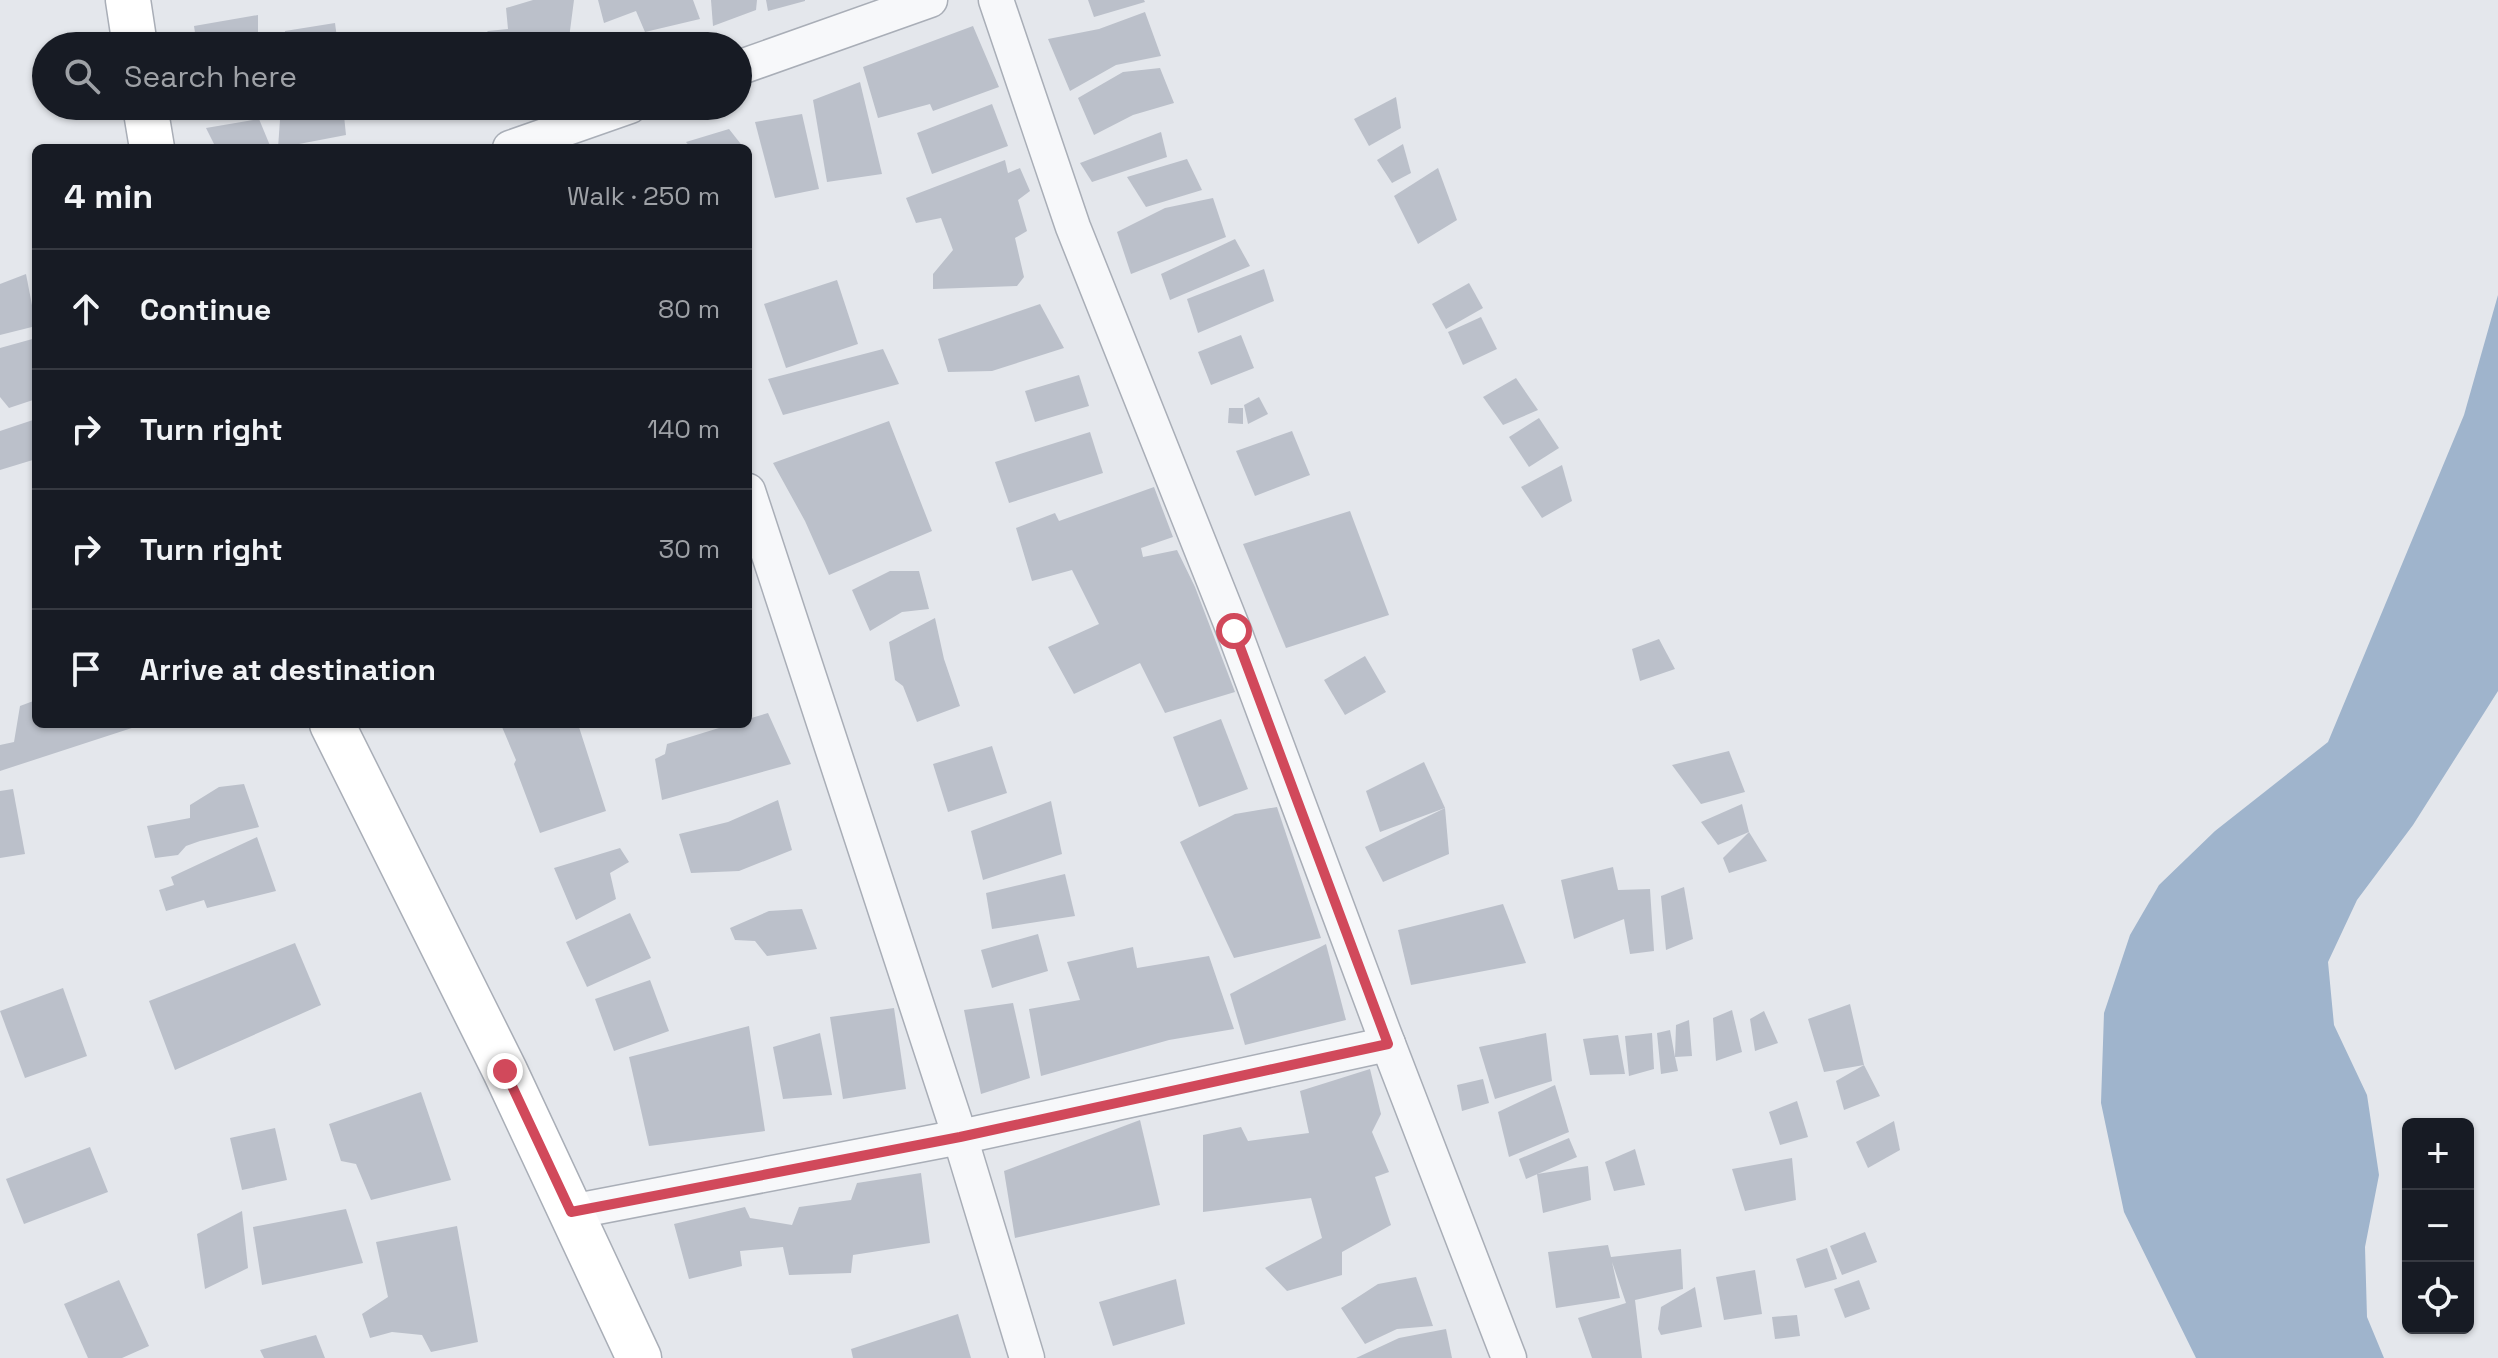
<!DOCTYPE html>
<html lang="en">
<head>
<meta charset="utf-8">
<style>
	body { margin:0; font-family:"Space Grotesk",sans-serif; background:#242831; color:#f1f3f6 }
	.controls { position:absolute; right:24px; bottom:24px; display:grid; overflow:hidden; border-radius:12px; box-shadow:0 2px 6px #0004 }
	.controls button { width:72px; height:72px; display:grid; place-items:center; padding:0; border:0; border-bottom:2px solid #363941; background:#171b24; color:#f1f3f6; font:40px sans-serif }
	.stop { position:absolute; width:24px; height:24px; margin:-18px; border:6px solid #d1495b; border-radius:50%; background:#fff }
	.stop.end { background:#d1495b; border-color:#fff; box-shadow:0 2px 8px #0008 }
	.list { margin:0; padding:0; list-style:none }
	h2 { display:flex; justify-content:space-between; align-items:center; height:104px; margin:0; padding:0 32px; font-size:34px }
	h2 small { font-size:26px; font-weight:400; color:#9ea1a6 }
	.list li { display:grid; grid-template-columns:52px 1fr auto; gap:24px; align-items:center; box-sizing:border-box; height:120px; padding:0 32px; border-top:2px solid #363941 }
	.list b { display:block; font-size:30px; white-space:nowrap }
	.list em { font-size:26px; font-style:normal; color:#9ea1a6 }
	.icon { flex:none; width:44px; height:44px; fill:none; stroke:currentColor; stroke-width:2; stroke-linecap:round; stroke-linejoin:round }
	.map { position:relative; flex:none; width:2498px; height:1358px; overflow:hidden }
	.search { position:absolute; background:#171b24; box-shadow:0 2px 6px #0004; left:32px; top:32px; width:720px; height:88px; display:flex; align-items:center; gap:20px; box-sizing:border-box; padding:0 28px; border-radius:44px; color:#9ea1a6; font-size:30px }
	.panel { position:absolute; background:#171b24; box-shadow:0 2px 6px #0004; left:32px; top:144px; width:720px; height:584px; border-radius:12px }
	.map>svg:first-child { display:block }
	.water { fill:#9fb4cc }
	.building { fill:#bbc0ca }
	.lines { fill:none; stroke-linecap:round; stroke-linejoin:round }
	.street-casing { stroke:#a9aeb7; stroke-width:37 }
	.secondary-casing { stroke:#a9aeb7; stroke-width:47 }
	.street { stroke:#f7f8fa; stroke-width:34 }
	.secondary { stroke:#fff; stroke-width:44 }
	.route { stroke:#d1495b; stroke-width:10 }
</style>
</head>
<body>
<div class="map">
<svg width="2498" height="1358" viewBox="0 0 2498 1358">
	<rect width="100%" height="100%" fill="#e4e7ec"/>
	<path class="water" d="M2498,295v396l-85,134 -56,75 -29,62 6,63 33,70 12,80 -14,72 2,70 17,41h-188l-72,-146 -23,-109 3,-90 26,-78 29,-50 56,-54 113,-89 136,-327z"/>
	<g class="building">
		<path d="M533,0h41l-6,46h-96l16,-15 20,-2 -2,-21z"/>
		<path d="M598,0h95l7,19 -55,13 -9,-21 -32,12z"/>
		<path d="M711,0h46l-1,10 -43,16z"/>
		<path d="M766,0h39v1l-37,10z"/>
		<path d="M1088,0h56l1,2 -51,15z"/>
		<path d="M1145,12l16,44 -45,9 -46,26 -22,-52 51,-10z"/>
		<path d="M258,15v31h-61l-3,-20z"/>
		<path d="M335,23l3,23h-54l1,-15z"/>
		<path d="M973,26l26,61 -66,24 -3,-7 -52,14 -15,-51z"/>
		<path d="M1160,68l14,35 -41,12 -39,20 -16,-37 45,-26z"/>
		<path d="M860,82l22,92 -55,8 -14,-82z"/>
		<path d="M1396,97l5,31 -32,18 -15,-27z"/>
		<path d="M992,104l16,42 -76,28 -15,-41z"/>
		<path d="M281,106h62l3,29 -68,13z"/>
		<path d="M802,114l17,75 -44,9 -20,-76z"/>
		<path d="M259,119l12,29h-55l-10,-20z"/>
		<path d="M729,129l15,19h-53l-5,-6z"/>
		<path d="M1161,132l6,25 -75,25 -12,-19z"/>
		<path d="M1403,144l8,29 -19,10 -15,-23z"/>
		<path d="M1187,159l15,31 -56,17 -19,-30z"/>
		<path d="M1005,160l3,13 12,-5 10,23 -12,9 9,31 -12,7 9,39 -7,9 -84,3v-15l20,-24 -12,-32 -25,5 -10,-25z"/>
		<path d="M1438,168l19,52 -39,24 -24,-48z"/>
		<path d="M1213,198l13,39 -95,37 -14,-42 48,-24z"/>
		<path d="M1235,239l15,27 -80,34 -9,-26z"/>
		<path d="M1264,269l10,32 -76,32 -11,-34z"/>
		<path d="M26,274l10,52 -36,9v-51z"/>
		<path d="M837,280l21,64 -72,24 -22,-64z"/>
		<path d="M1469,283l14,25 -37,21 -14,-25z"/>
		<path d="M1040,304l24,44 -72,23 -44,1 -10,-33z"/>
		<path d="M1481,317l16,32 -34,16 -15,-33z"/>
		<path d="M1241,335l13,33 -43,17 -13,-33z"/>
		<path d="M36,338v61l-27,9 -9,-11v-49z"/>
		<path d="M883,349l16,35 -116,31 -15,-36z"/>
		<path d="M1079,375l10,31 -54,16 -10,-31z"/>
		<path d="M1516,378l22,32 -35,15 -20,-28z"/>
		<path d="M1259,397l9,17 -20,10 -4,-19z"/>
		<path d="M1229,408h14v16l-15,-1z"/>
		<path d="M1539,418l20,30 -30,19 -20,-30z"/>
		<path d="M36,419v40l-36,11v-39z"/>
		<path d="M889,421l43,110 -103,44 -24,-54 -32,-58z"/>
		<path d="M1292,431l18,44 -55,21 -19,-45z"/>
		<path d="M1090,432l13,41 -94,30 -14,-41z"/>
		<path d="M1562,465l10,36 -30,17 -21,-31z"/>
		<path d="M1154,487l19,50 -32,11 2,9 34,-7 18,37 40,105 -70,21 -25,-50 -66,31 -26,-47 51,-23 -27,-54 -40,11 -16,-53 39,-15 4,8z"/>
		<path d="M1350,511l39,104 -103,33 -43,-104z"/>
		<path d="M890,571h29l10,38 -27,3 -32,19 -18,-41z"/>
		<path d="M935,618l9,41 16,47 -43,16 -14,-36 -8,-6 -6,-38z"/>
		<path d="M1659,639l16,30 -35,12 -8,-32z"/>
		<path d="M1365,656l21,36 -41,23 -21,-35z"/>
		<path d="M36,700v24l105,1 -141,46v-26l14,-3 6,-36z"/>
		<path d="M768,713l23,51 -129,36 -7,-41 10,-5 2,-10 65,-20h16v-5z"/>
		<path d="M1221,719l27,70 -49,18 -26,-70z"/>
		<path d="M509,724h69l28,87 -66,22 -26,-69 2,-4 -14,-33z"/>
		<path d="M992,746l15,47 -59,19 -15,-48z"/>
		<path d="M1729,751l16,41 -44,12 -29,-39z"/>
		<path d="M1424,762l21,46 -65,24 -14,-41z"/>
		<path d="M244,784l15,43 -59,14 -14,5 -8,9 -23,3 -8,-32 43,-8v-13l29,-18z"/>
		<path d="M13,789l12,65 -25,4v-67z"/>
		<path d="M778,800l14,50 -53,21 -48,2 -12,-39 49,-12z"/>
		<path d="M1051,801l11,53 -79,26 -12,-49z"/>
		<path d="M1742,804l7,28 -31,13 -17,-23z"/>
		<path d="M1277,807l44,131 -87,20 -54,-116 55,-28z"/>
		<path d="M1445,808l4,46 -66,28 -18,-35z"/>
		<path d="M1749,832l18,29 -38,12 -6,-15z"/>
		<path d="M257,837l19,54 -69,17 -3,-8 -38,11 -7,-21 15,-5 -3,-8z"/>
		<path d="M620,848l9,14 -19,11 6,26 -40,21 -22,-52z"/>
		<path d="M1613,867l5,23 32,-1 4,62 -24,3 -6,-35 -50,20 -13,-59z"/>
		<path d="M1065,874l10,42 -83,13 -6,-36z"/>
		<path d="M1684,887l9,52 -27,11 -5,-54z"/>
		<path d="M1503,904l23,59 -115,22 -13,-55z"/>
		<path d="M802,909l15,40 -50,7 -12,-15 -20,-1 -5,-12 39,-17z"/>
		<path d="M630,913l21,45 -64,29 -21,-45z"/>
		<path d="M1038,934l10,37 -56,17 -11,-38z"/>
		<path d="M295,943l26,62 -146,65 -26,-69z"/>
		<path d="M1326,944l20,76 -101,25 -15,-51z"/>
		<path d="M1133,947l4,21 72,-12 25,73 -65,11 -128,36 -12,-67 51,-9 -13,-38z"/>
		<path d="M650,980l19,51 -55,20 -19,-52z"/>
		<path d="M63,988l24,68 -62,22 -25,-67z"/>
		<path d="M1013,1003l17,75 -49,16 -17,-84z"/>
		<path d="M1850,1004l14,61 16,31 -36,14 -8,-29 28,-16 -40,7 -16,-53z"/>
		<path d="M894,1008l12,81 -63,10 -13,-82z"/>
		<path d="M1732,1010l10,42 -26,9 -3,-43z"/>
		<path d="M1764,1011l14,32 -23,8 -5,-32z"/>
		<path d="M1689,1020l3,36 -17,1 3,14 -17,3 -4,-41 13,-3 5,27 1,-32z"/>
		<path d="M749,1026l16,105 -116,15 -20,-89z"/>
		<path d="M820,1033l12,62 -49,4 -10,-52z"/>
		<path d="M1546,1033l6,48 -57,18 -16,-52z"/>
		<path d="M1652,1033l2,36 -25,7 -4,-40z"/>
		<path d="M1618,1035l7,39 -35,1 -7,-36z"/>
		<path d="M1370,1069l11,45 -9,18 17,40 -14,5 16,48 -49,27v23l-55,16 -22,-23 57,-30 -11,-40 -108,14v-77l38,-8 7,14 61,-8 -9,-42z"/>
		<path d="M1483,1079l6,24 -27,8 -5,-26z"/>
		<path d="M1555,1085l14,47 -60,25 -11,-45z"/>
		<path d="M421,1092l30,88 -80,20 -15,-36 -15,-3 -12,-37z"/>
		<path d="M1797,1101l11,36 -28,8 -11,-33z"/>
		<path d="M1140,1120l20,85 -145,33 -11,-67z"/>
		<path d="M1894,1121l6,29 -32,18 -12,-26z"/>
		<path d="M275,1128l12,52 -45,10 -12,-52z"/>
		<path d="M1569,1138l8,19 -51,22 -7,-20z"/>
		<path d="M90,1147l18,45 -84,32 -18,-45z"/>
		<path d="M1635,1149l10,36 -31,6 -9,-29z"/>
		<path d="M1792,1158l4,42 -51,11 -13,-42z"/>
		<path d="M1588,1166l3,34 -48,13 -6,-39z"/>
		<path d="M921,1173l9,70 -77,12 -2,18 -62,2 -6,-28 -43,4 2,15 -53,13 -15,-55 71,-17 5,11 42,7 7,-18 52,-7 6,-17z"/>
		<path d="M346,1209l17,54 -101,22 -9,-58z"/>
		<path d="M242,1211l6,57 -43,21 -8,-55z"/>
		<path d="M457,1226l21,116 -47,10 -9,-17 -30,-3 -22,6 -8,-24 26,-17 -12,-55z"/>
		<path d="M1865,1232l12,30 -35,13 -12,-29z"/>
		<path d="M1608,1245l3,12 70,-8 2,40 -48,11 7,58h-50l-14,-40 48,-15 -14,-41 8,36 -64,10 -8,-56z"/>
		<path d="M1827,1248l10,31 -32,9 -9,-29z"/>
		<path d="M1755,1270l7,44 -38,6 -8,-43z"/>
		<path d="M1416,1277l17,49 -36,3 -32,15 -24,-36 37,-24z"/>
		<path d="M1176,1279l9,45 -72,22 -14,-44z"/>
		<path d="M119,1280l30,66 -27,12h-34l-24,-54z"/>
		<path d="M1859,1280l11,29 -25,9 -11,-29z"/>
		<path d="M1695,1287l7,40 -41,8 -3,-6 3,-22z"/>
		<path d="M958,1314l13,44h-118l-2,-9z"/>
		<path d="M1797,1315l3,21 -25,3 -3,-22z"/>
		<path d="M1446,1329l6,29h-96l43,-20z"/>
		<path d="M316,1335l9,23h-61l-4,-8z"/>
	</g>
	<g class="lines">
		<defs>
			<g id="street">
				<path d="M996,0l77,227 161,404 149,400 126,327"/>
				<path d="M738,68l192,-68"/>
				<path d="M510,148l120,-42"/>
				<path d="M748,491l212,646 67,221"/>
				<path d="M571,1212l389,-75 428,-93"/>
			</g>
			<g id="secondary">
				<path d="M128,0l7,46"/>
				<path d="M145,106l7,42"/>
				<path d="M332,724l173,347 134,287"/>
			</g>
		</defs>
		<use href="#street" class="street-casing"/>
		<use href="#secondary" class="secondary-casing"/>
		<use href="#street" class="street"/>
		<use href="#secondary" class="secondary"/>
	</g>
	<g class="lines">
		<path class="route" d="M505,1071l66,141 389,-75 428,-93 -154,-413"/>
	</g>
</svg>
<div class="controls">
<button>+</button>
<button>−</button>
<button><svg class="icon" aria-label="locate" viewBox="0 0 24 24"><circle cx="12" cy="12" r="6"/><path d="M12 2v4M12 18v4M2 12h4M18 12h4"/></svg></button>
</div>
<div class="stop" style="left:1234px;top:631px"></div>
<div class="stop end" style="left:505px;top:1071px"></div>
<div class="search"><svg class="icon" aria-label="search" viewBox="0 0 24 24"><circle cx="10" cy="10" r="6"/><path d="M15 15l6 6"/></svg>Search here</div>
<section class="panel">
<h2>4 min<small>Walk · 250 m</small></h2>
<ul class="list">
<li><svg class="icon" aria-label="ahead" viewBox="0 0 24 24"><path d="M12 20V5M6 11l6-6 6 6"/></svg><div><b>Continue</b></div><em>80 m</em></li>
<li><svg class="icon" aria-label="right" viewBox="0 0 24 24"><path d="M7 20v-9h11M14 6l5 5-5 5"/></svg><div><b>Turn right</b></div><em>140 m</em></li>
<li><svg class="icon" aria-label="right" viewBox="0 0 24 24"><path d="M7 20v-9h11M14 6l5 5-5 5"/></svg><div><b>Turn right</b></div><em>30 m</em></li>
<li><svg class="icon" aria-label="arrive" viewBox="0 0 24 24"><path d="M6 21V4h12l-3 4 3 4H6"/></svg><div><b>Arrive at destination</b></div></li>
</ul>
</section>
</div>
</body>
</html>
